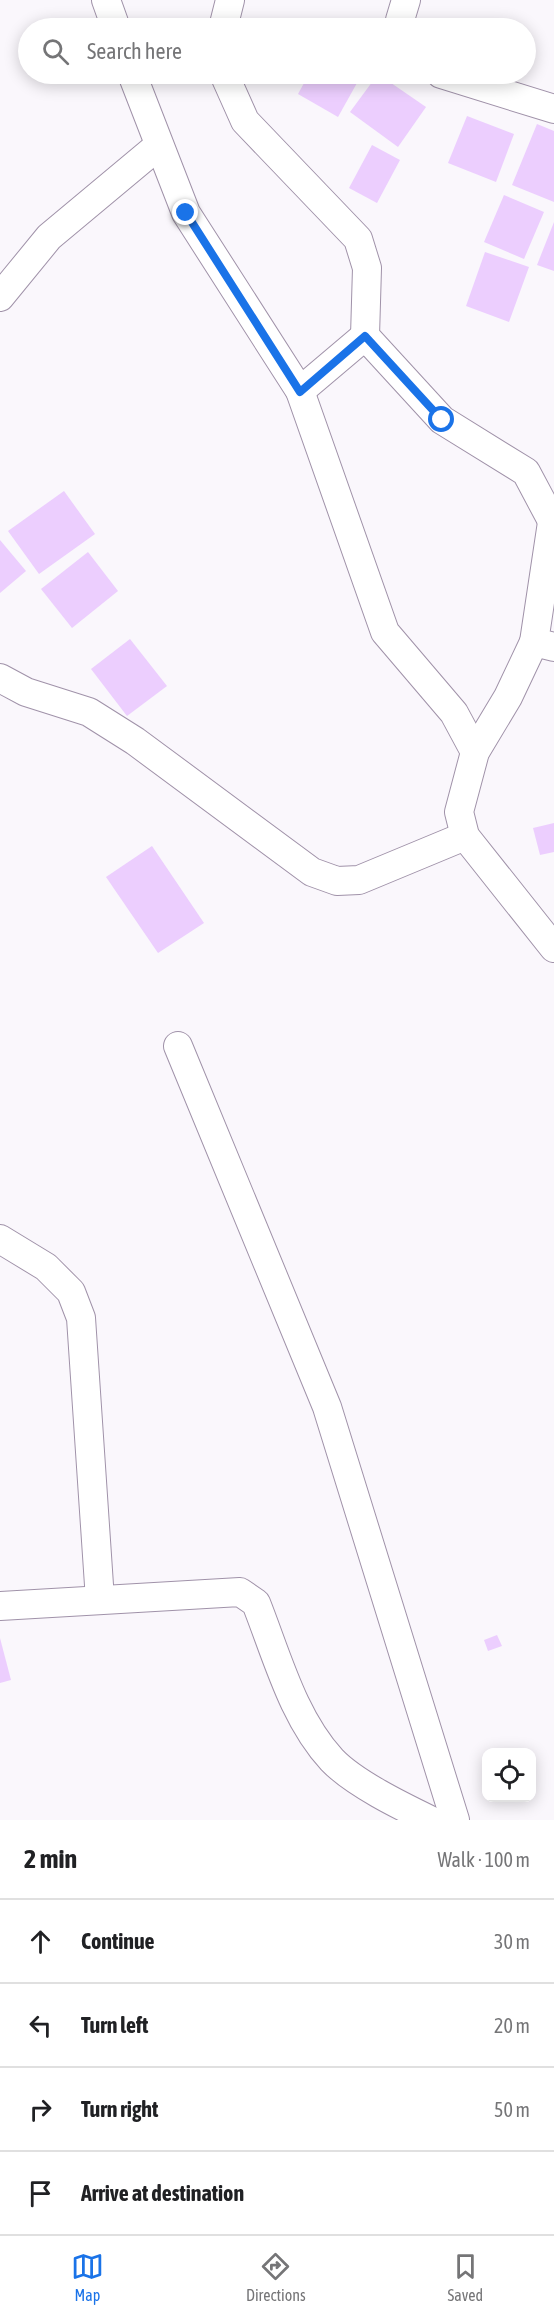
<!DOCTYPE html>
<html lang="en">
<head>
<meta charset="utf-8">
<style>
	body { margin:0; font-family:"Asap Condensed",sans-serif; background:#f6f6f6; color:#202124 }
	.controls { position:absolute; right:18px; bottom:18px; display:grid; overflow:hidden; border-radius:12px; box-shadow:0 3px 15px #0003 }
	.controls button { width:54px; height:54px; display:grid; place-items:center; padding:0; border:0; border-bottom:2px solid #e0e0e0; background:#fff; color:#202124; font:30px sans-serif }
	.stop { position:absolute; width:18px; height:18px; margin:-14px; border:4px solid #1a73e8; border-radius:50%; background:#fff }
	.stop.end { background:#1a73e8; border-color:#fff; box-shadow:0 2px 6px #0008 }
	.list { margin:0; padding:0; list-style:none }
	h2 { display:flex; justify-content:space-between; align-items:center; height:78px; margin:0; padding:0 24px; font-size:26px }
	h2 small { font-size:20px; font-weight:400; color:#757577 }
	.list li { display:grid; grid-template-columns:39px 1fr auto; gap:18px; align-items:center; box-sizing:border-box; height:84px; padding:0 24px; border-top:2px solid #e0e0e0 }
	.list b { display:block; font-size:22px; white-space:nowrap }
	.list em { font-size:20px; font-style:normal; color:#757577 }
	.icon { flex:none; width:33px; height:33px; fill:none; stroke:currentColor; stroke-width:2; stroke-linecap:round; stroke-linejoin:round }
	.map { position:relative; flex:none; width:554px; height:1820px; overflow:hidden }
	.search { position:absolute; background:#fff; box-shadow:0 3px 15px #0003; left:18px; right:18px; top:18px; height:66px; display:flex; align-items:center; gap:15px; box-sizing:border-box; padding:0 21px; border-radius:33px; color:#757577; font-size:22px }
	.sheet { height:414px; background:#fff }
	nav { display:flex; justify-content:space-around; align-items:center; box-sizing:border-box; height:84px; border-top:2px solid #e0e0e0; background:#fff; font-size:16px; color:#757577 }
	nav a { display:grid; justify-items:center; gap:3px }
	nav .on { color:#1a73e8 }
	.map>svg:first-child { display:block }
	.building { fill:#eccefe }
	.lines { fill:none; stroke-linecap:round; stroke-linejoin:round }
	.street-casing { stroke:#a092a9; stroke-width:30 }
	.street { stroke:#fff; stroke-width:28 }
	.route { stroke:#1a73e8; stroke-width:8 }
</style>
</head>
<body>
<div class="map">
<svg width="554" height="1820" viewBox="0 0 554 1820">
	<rect width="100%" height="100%" fill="#faf7fc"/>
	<g class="building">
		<path d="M309,74h53l-24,43 -40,-23z"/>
		<path d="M378,74l48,33 -28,40 -48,-35z"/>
		<path d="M467,116l47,18 -18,48 -48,-19z"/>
		<path d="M537,124l17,7v71l-42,-17z"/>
		<path d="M372,145l28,15 -23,43 -28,-15z"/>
		<path d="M504,195l40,17 -20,47 -40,-17z"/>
		<path d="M554,222v49l-17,-6z"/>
		<path d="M485,252l44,15 -20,55 -43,-16z"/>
		<path d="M64,491l31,43 -56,40 -31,-43z"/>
		<path d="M0,540l26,31 -26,22z"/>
		<path d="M88,552l30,39 -46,37 -31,-39z"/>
		<path d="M130,639l37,47 -40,30 -36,-47z"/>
		<path d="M554,823v29l-14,3 -7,-27z"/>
		<path d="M152,846l52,77 -46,30 -52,-76z"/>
		<path d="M497,1635l5,11 -14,5 -4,-11z"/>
		<path d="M0,1638l11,42 -11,3z"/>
	</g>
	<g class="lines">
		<defs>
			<g id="street">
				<path d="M106,0l10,28"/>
				<path d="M223,28l7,-28"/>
				<path d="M403,28l-3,-8 6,-20"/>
				<path d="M132,74l54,139 114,178 85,241 69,81 21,39"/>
				<path d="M224,74l21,47 113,118 9,29 -2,68 77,84 84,52 25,47"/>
				<path d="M441,74l113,35"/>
				<path d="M0,297l49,-60 109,-91"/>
				<path d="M300,391l65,-55"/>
				<path d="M554,509l-20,133 20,5"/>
				<path d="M534,642l-26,55 -33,55 -16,60 6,24 89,112"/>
				<path d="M0,678l26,14 63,20 46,29 177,131 25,9 22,-1 106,-44"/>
				<path d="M178,1046l149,361 128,413"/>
				<path d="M0,1239l46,28 25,25 10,26 19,282"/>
				<path d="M0,1606l240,-14 16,11c21,53 37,115 76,157 22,23 69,46 98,60"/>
			</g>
		</defs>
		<use href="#street" class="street-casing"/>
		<use href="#street" class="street"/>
	</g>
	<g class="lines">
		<path class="route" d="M186,213l114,179 65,-56 77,84"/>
	</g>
</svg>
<div class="controls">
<button><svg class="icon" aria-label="locate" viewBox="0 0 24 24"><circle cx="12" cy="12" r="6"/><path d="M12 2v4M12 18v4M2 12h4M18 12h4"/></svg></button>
</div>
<div class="stop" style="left:442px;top:420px"></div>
<div class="stop end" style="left:186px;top:213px"></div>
<div class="search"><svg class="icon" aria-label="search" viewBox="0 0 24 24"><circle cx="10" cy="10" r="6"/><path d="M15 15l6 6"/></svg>Search here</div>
</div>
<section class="sheet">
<h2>2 min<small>Walk · 100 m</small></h2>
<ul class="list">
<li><svg class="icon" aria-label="ahead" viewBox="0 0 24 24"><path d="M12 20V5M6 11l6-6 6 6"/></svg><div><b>Continue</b></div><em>30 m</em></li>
<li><svg class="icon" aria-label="left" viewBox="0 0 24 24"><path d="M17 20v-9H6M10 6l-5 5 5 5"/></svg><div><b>Turn left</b></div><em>20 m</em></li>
<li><svg class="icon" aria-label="right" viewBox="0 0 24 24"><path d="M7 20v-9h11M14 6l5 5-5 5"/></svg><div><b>Turn right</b></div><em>50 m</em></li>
<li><svg class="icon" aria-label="arrive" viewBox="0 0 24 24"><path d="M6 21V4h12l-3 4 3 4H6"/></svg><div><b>Arrive at destination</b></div></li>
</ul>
</section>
<nav>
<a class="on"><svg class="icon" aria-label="map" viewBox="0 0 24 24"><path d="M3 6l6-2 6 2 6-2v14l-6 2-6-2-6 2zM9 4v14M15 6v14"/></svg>Map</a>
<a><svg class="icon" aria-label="directions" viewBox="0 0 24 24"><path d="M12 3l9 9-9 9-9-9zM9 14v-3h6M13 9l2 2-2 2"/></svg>Directions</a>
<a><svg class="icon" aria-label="saved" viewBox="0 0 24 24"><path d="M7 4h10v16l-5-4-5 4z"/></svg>Saved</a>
</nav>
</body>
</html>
